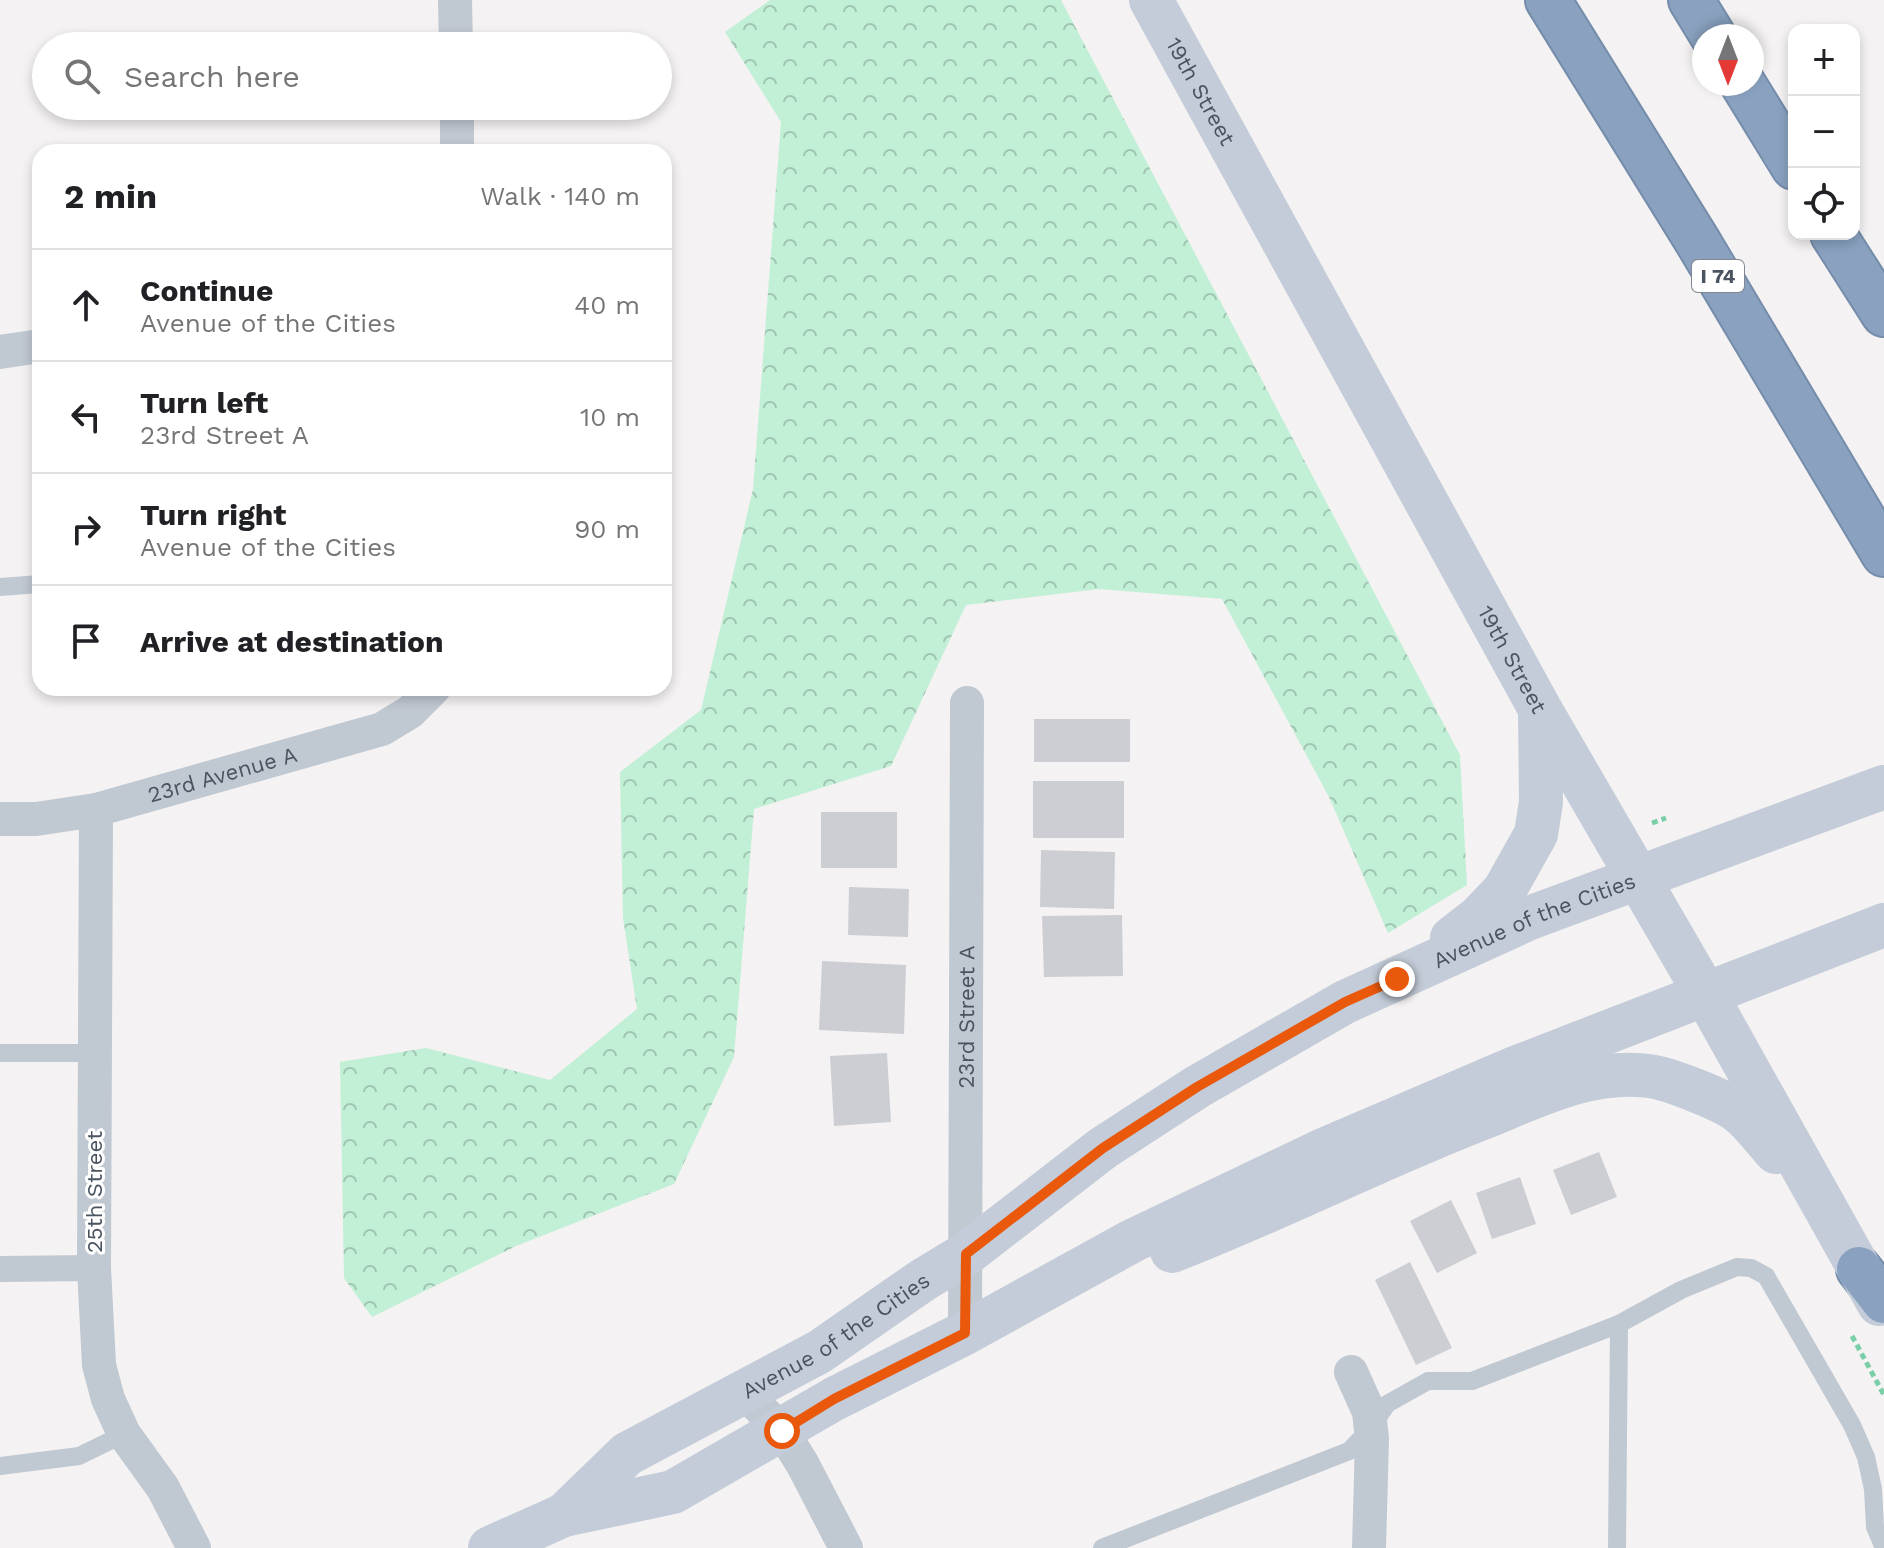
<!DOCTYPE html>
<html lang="en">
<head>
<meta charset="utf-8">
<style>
	body { margin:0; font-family:"Work Sans",sans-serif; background:#f6f6f6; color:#202124 }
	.controls { position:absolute; right:24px; top:24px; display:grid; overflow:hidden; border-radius:16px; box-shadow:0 4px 12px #0003 }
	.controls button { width:72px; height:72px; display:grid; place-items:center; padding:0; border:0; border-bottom:2px solid #e0e0e0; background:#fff; color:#202124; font:40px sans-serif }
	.compass { position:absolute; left:1692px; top:24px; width:72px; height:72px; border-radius:50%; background:#fff; box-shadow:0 4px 12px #0003; rotate:180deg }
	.stop { position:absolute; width:24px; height:24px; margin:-18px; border:6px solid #ea580c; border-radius:50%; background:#fff }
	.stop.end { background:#ea580c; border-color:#fff; box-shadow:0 2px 8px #0008 }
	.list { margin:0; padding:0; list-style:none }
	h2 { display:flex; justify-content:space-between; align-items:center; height:104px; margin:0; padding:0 32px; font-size:34px }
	h2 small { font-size:26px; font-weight:400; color:#757577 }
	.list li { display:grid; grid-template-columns:52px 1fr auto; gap:24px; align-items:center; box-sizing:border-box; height:112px; padding:0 32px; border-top:2px solid #e0e0e0 }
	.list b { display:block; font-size:30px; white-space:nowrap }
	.list p { margin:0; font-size:26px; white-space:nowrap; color:#757577 }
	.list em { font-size:26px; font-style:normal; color:#757577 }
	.icon { flex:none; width:44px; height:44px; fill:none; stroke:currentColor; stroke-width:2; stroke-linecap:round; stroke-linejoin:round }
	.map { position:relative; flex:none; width:1884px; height:1548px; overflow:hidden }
	.search { position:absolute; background:#fff; box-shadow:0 4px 12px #0003; left:32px; top:32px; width:640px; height:88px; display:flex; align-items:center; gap:20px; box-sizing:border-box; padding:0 28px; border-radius:44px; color:#757577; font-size:30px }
	.panel { position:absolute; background:#fff; box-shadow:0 4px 12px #0003; left:32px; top:144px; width:640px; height:552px; border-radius:24px }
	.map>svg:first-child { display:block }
	.forest { fill:url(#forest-crowns) }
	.building { fill:#ccced4 }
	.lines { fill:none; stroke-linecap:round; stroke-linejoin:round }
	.motorway-casing { stroke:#758dab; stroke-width:48 }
	.path { stroke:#7acea8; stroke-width:5; stroke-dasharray:6 4; stroke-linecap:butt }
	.service { stroke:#c0c8d1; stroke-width:18 }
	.pedestrian { stroke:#c0c8d1; stroke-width:26 }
	.minor { stroke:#c0c8d1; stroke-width:34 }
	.secondary { stroke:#c3ccd8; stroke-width:44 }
	.motorway { stroke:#8aa2c0; stroke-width:44 }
	.route { stroke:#ea580c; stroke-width:10 }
	.labels { text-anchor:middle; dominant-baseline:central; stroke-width:6; stroke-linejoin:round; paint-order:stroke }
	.shield { fill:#fff; stroke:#808790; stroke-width:2 }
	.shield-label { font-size:20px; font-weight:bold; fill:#495460 }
	.street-label { font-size:22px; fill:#495460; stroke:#fff }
</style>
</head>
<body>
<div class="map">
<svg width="1884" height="1548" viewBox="0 0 1884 1548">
	<defs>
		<pattern id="forest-crowns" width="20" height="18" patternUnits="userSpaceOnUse" patternTransform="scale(2)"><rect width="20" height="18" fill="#c2f0d6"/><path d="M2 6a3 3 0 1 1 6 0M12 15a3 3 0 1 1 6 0" fill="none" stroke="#a0c5b1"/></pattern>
	</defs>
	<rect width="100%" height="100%" fill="#f4f2f2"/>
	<path class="forest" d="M770,0h291l399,755 7,130 -79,48 -59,-136 -107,-198 -123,-10 -133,16 -75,161 -137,43 -20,248 -60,127 -158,62 -144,71 -28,-39 -4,-216 86,-14 124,32 87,-71 -14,-91 -3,-146 81,-62 52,-221 28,-367 -56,-90z"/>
	<g class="building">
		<rect x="1034" y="719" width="96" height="43"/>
		<rect x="1033" y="781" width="91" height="57"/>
		<rect x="821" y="812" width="76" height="56"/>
		<path d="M1041,850l74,2 -1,57 -74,-2z"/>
		<path d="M849,887l60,2 -1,48 -60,-2z"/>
		<path d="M1122,915l1,61 -79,1 -2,-61z"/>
		<path d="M822,961l84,4 -2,69 -85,-4z"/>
		<path d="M887,1053l4,69 -57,4 -4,-70z"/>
		<path d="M1599,1152l18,45 -46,18 -18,-45z"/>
		<path d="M1520,1177l16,47 -44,15 -16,-46z"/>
		<path d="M1451,1200l26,53 -40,20 -27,-52z"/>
		<path d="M1410,1262l42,86 -36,17 -41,-85z"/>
	</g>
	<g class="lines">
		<defs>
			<g id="motorway">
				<path d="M1548,0l150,242 186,312"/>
				<path d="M1691,0l22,36"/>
				<path d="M1743,84l51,83"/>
				<path d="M1833,234l51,80"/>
				<path d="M1859,1269l25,32"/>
			</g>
		</defs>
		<use href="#motorway" class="motorway-casing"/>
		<g class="path">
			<path d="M1652,823l14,-5"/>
			<path d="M1852,1336l32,59"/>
		</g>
		<g class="service">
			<path d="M0,587l40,-3"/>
			<path d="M0,1053h95"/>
			<path d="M0,1466l79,-10 45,-22"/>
			<path d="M1102,1548l247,-97 22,-23 16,-24 41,-23h44l147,-57 62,-34 56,-23 14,1 15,8 86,149 14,32 7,32 2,38 9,21"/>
			<path d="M1617,1548l2,-224"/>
		</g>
		<path class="pedestrian" d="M0,1269l94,-1"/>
		<g class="minor">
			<path d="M455,0l1,46"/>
			<path d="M457,106v46"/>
			<path d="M0,352l40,-6"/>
			<path d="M96,810l-2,458 5,97 9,34 16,35 39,54 31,60"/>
			<path id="s1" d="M0,819h36l60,-9 286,-81 28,-17 24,-24"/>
			<path id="s2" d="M965,1333l2,-630"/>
			<path d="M1351,1372l18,40 3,27 -3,109"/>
			<path d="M745,1393l37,38 21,34 43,83"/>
		</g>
		<g class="secondary">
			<path id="s3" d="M1151,0l389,709 166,286 173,309"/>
			<path d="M1452,938l27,-21 25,-26 32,-57 5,-32 -1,-91"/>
			<path d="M1172,1251c106,-41 207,-93 313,-134 52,-21 106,-49 164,-41 18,2 75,24 90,36 13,10 25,27 37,40"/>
			<path id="s4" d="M564,1515l63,-61 192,-102 104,-72 43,-26 137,-106 94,-61 148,-85 187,-85 352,-130"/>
			<path d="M490,1548l74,-33 109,-23 161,-93 131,-66 167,-92 189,-90 194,-83 369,-143"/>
		</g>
		<use href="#motorway" class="motorway"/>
	</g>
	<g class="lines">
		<path class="route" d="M782,1431l52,-32 131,-66 1,-79 137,-106 94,-61 148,-85 52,-23"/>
	</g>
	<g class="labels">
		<rect class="shield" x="1692" y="260" width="52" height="32" rx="6"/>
		<g class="shield-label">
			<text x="1718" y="276">I 74</text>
		</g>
		<g class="street-label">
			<text stroke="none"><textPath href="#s3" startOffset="104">19th Street</textPath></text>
			<text stroke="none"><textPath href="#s3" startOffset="752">19th Street</textPath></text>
			<text stroke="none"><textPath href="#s1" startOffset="228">23rd Avenue A</textPath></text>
			<text stroke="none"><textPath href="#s4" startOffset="1144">Avenue of the Cities</textPath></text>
			<text stroke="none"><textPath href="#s2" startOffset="316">23rd Street A</textPath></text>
			<text transform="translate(94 1192) rotate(-90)">25th Street</text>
			<text stroke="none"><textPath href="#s4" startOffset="328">Avenue of the Cities</textPath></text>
		</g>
	</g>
</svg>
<div class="controls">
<button>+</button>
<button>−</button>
<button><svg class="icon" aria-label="locate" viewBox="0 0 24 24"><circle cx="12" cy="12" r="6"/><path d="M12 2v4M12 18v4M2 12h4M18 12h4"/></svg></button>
</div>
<svg class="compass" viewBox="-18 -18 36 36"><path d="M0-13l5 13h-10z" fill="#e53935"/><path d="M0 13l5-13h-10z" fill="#757577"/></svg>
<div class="stop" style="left:782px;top:1431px"></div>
<div class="stop end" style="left:1397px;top:979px"></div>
<div class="search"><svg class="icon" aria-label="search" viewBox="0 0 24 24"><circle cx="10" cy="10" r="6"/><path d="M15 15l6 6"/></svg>Search here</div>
<section class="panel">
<h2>2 min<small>Walk · 140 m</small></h2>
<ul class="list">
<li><svg class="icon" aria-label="ahead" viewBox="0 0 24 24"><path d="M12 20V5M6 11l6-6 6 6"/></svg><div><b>Continue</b><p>Avenue of the Cities</p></div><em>40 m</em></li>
<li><svg class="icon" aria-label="left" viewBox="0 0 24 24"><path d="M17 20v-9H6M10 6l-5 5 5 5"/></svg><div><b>Turn left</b><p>23rd Street A</p></div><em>10 m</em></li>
<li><svg class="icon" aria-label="right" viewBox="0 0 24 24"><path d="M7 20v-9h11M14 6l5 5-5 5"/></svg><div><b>Turn right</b><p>Avenue of the Cities</p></div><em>90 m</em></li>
<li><svg class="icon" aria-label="arrive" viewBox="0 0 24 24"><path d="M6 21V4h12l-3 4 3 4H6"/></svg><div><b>Arrive at destination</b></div></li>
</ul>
</section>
</div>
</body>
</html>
